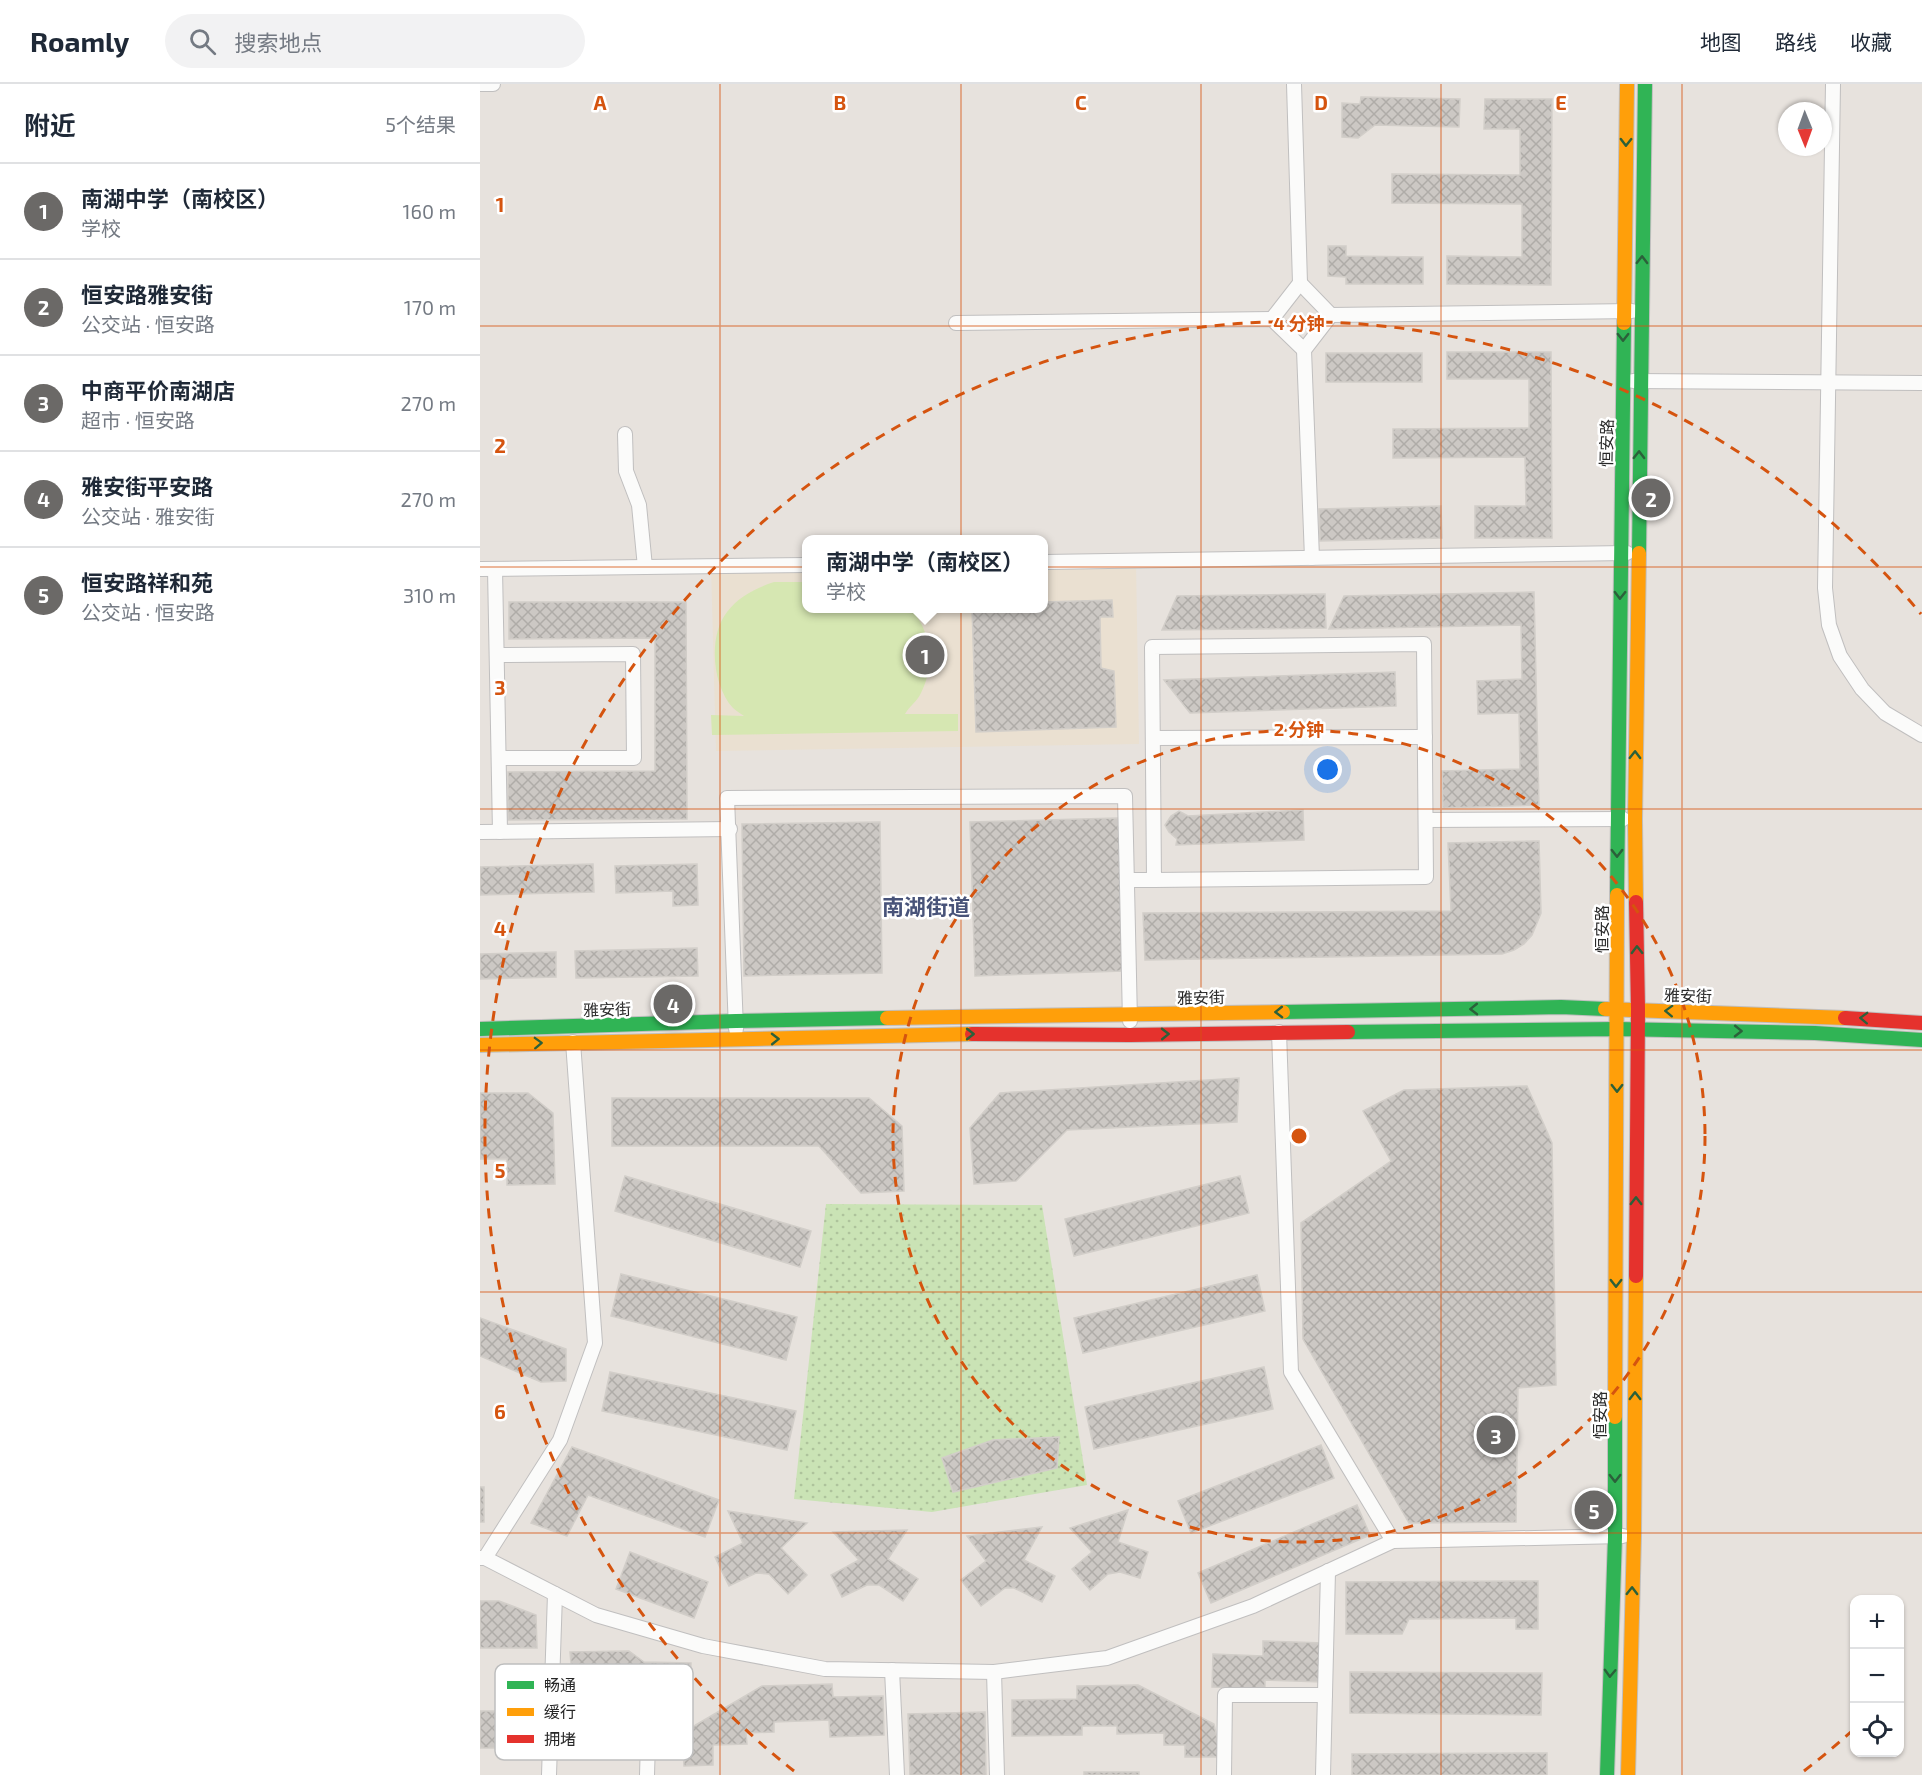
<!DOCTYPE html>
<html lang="zh">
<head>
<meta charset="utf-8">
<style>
	body { margin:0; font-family:"Exo 2","Noto Sans SC",sans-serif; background:#f2f2f3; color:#1f2937 }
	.controls { position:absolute; right:18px; bottom:18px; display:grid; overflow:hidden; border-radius:12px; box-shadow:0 2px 4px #0004 }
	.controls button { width:54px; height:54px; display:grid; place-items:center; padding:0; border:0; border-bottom:2px solid #e0e1e3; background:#fff; color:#1f2937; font:30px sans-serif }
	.compass { position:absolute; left:1298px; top:18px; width:54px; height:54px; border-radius:50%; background:#fff; box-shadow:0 2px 4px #0004; rotate:179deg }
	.you { position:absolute; left:848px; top:686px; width:21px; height:21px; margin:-15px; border:4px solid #fff; border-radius:50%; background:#1a73e8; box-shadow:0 0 0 9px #1a73e833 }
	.badge { display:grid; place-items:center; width:39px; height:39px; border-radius:50%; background:#6b6967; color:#fff; font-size:20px; font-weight:700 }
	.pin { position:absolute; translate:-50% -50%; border:3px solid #fff; box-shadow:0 2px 6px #0006 }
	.popup { position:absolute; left:322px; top:451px; width:246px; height:78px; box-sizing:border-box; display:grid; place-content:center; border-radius:12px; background:#fff; filter:drop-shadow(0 2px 4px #0005); font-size:20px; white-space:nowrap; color:#747a83 }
	.popup b { font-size:22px; color:#1f2937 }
	.popup::after { content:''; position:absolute; left:50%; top:100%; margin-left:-12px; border:12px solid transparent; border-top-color:#fff }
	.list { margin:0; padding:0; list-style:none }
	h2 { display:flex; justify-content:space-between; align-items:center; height:78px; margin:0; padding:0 24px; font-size:26px }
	h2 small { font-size:20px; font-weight:400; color:#747a83 }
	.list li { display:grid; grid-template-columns:39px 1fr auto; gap:18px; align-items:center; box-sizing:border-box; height:96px; padding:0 24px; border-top:2px solid #e0e1e3 }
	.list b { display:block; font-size:22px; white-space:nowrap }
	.list p { margin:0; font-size:20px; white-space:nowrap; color:#747a83 }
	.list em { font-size:20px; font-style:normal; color:#747a83 }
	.icon { flex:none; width:33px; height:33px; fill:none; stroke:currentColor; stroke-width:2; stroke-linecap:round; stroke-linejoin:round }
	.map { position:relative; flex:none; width:1442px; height:1691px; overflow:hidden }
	header { display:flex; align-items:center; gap:36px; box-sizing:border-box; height:84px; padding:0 30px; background:#fff; border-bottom:2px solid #e0e1e3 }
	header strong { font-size:28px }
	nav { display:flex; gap:33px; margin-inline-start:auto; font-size:21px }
	.search { width:420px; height:54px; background:#f2f2f3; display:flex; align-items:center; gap:15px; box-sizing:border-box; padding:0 21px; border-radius:33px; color:#747a83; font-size:22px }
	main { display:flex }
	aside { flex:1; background:#fff }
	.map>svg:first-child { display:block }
	.education { fill:#eae0d1 }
	.grass { fill:url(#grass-dots) }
	.pitch { fill:#d6e7b2 }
	.building { fill:url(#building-cross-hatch); stroke:#d2cec9; stroke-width:1.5 }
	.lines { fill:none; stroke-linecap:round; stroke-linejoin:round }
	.street-casing { stroke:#c0bfbf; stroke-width:16 }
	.fast-casing { stroke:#c0bfbf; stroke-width:16 }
	.slow-casing { stroke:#c0bfbf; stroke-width:16 }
	.jam-casing { stroke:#c0bfbf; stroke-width:16 }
	.street { stroke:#fbfbfa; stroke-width:14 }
	.fast { stroke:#30b455; stroke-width:14 }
	.slow { stroke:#ff9f0a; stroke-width:14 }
	.jam { stroke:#e5322d; stroke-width:14 }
	.oneway { stroke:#2b603a }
	.grid { fill:none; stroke:#d5540f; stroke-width:1.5; stroke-opacity:0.55 }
	.ring { fill:none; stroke:#d5540f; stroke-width:3; stroke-dasharray:10 8 }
	.labels { text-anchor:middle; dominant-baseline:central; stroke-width:5; stroke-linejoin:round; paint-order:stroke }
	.street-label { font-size:16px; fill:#282828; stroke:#fff }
	.district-label { font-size:22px; font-weight:bold; fill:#485379; stroke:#fff }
	.key { fill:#fff; stroke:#bebebe; stroke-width:1.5 }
	.key-label { font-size:16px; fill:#282828 }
	.grid-label { font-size:20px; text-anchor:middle; font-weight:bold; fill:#d5540f; stroke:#fff; stroke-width:5; stroke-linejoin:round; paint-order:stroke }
	.centre { fill:#d5540f; stroke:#fff; stroke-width:3 }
	.ring-label { font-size:18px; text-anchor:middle; font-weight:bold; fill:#d5540f; stroke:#fff; stroke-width:5; stroke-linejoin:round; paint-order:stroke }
</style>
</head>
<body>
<header>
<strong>Roamly</strong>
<div class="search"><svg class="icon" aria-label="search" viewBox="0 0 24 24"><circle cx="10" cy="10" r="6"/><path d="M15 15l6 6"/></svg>搜索地点</div>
<nav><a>地图</a><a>路线</a><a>收藏</a></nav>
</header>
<main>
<aside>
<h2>附近<small>5个结果</small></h2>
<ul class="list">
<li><span class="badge">1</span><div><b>南湖中学（南校区）</b><p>学校</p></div><em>160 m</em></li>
<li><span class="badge">2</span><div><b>恒安路雅安街</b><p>公交站 · 恒安路</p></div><em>170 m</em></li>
<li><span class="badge">3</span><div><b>中商平价南湖店</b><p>超市 · 恒安路</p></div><em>270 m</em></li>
<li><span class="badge">4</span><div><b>雅安街平安路</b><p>公交站 · 雅安街</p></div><em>270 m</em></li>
<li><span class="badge">5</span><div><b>恒安路祥和苑</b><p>公交站 · 恒安路</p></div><em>310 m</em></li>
</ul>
</aside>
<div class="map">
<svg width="1442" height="1691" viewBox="0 0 1442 1691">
	<defs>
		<pattern id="grass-dots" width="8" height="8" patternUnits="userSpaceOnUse" patternTransform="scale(1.5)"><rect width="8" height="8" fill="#cae3b5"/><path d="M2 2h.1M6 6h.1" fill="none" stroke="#aec39c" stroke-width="1.8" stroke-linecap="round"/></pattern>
		<pattern id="building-cross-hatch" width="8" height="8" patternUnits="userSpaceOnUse" patternTransform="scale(1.5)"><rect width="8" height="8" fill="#ccc8c4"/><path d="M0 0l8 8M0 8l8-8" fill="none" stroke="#afaca8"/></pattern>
	</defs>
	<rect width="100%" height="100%" fill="#e7e2dd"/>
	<path class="education" d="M656,477l3,183 -423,7 -5,-185 95,-1v43h238v-46z"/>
	<path class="grass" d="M346,1120l216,1 45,280 -155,27 -138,-13z"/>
	<path class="pitch" d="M294,498h32v26l105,1c21,23 24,58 9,86 -4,7 -11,12 -15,19h53v17l-246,4 -1,-20 33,1c-4,-3 -8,-5 -11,-8 -21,-23 -25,-72 -6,-96 12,-16 29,-24 47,-30z"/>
	<g class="building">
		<path d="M881,13l99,2 -1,28 -84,-2 -17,13 -16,-1v-34l18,1z"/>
		<path d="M1005,15h67l-1,186 -104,-1v-28l75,1v-53l-130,-1v-29l128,1v-46h-36z"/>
		<path d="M848,162h18v10l77,1v27h-77v-7l-18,-1z"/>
		<path d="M967,268h104l1,186h-77v-32h51l-1,-49 -132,1v-29l136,-1v-49h-82z"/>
		<rect x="846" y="269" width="96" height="29"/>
		<path d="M961,422l1,32 -122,3 -1,-32z"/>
		<path d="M1054,508l5,213 -96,3 -1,-37 78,-2 -1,-56 -41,1 -1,-33 45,-2 -1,-54 -192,4 15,-33z"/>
		<path d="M845,510l1,34 -164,2 15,-34z"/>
		<path d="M632,516l1,17h-13l1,51 13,3 2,56 -140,5 -4,-124h72v-6z"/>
		<path d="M29,518h177l1,217 -179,1v-48l147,-1v-133l-146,1z"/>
		<path d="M915,588l1,34 -206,7 -26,-33z"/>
		<path d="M823,726l1,30 -128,5 1,-6 -8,-7 -4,-7 6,-9 8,-5 9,5z"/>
		<path d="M638,734l5,153 -148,5 -5,-154z"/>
		<path d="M400,738l2,151 -138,3 -2,-152z"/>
		<path d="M1059,757l2,72 -9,22 -8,9 -10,6 -12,4 -357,6 -2,-47 308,-2 -3,-68z"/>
		<path d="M113,780l1,28 -114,3v-28z"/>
		<path d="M217,780l1,41 -25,1v-15l-57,2 -1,-27z"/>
		<path d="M217,864l1,28 -122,2 -1,-27z"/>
		<path d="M76,868v25l-76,2v-25z"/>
		<path d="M759,994l-2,44 -170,8 -51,51 -42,3 -4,-56 30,-35z"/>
		<path d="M1047,1002l25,57 4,242 -38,3 -2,134 -107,1 -106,-184 -2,-116 90,-62 -28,-50 41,-21z"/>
		<path d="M0,1009h48l25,20 2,71 -48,1v-26h-27z"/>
		<path d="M132,1014h257l33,28 2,65 -43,2 -42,-47h-207z"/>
		<path d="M145,1092l186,55 -11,36 -185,-56z"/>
		<path d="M760,1092l9,37 -175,43 -9,-37z"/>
		<path d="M141,1190l176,43 -11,43 -175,-44z"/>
		<path d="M777,1191l8,36 -182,42 -9,-35z"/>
		<path d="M0,1234l86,31v32l-25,1 -61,-26z"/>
		<path d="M784,1283l9,42 -179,40 -9,-42z"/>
		<path d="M130,1288l186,39 -9,39 -185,-39z"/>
		<path d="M579,1353l-2,31 -104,24 -11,-34 51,-18z"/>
		<path d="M841,1361l13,33 -143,55 -13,-32z"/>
		<path d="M92,1363l147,53 -14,37 -117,-42 -21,41 -36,-13z"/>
		<rect x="0" y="1403" width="4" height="35"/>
		<path d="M877,1421l13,30 -159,68 -13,-30z"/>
		<path d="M648,1426l-10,32 30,10 -8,26 -20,-6 -12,2 -18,16 -18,-21 20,-17 -22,-24z"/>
		<path d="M248,1427l79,12 -26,25 26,27 -19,19 -19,-20 -13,-1 -27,13 -14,-29 28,-14z"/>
		<path d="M562,1443l-18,33 31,16 -13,26 -28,-14h-9l-24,18 -20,-26 25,-19 -19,-25z"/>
		<path d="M427,1446l-19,29 30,20 -15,22 -24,-16h-12l-25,12 -11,-22 28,-15 -26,-28z"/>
		<path d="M150,1468l78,30 -14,36 -78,-29z"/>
		<path d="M1058,1497v48h-22v-11l-107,1 -7,15h-56v-52z"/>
		<path d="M0,1517h19l37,14 1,33h-57z"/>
		<path d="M783,1557l61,2 -1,39 -58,-2v9l-53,-2 1,-33 50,2z"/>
		<path d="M149,1567l15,11 47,1 -2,33h-42l-22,-10 -52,1 -3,-35z"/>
		<path d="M870,1588l192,1 -1,42 -191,-2z"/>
		<path d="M352,1600l1,13 50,-1 1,39 -54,2 -1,-17 -55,2v10l-28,1 1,11 -34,1v20l-29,1 -2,-33 80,-47z"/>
		<path d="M658,1601l76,39 7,33h-36v-12h-21v-12l-47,1v-8h-35v9l-70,1v-36l65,-1v-13z"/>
		<rect x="0" y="1627" width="62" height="37"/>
		<path d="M505,1628l1,63h-76l-2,-61z"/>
		<path d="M1067,1669v22h-195v-21z"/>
		<rect x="604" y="1688" width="55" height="3"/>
	</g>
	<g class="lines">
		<defs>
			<g id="street">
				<path d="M0,0h13"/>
				<path d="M1353,0l-8,504 4,37 11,31 22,33 23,24 37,22"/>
				<path d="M820,199l31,32 301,-4"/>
				<path d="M792,235l28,-36 -6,-199"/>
				<path d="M476,239l316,-4 32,31"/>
				<path d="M1153,297l289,2"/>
				<path d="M145,350l1,37 13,34 6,62"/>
				<path d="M832,474l-8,-208 27,-35"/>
				<path d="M564,478l583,-9"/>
				<path d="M0,485l326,-4"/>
				<path d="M15,485l5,263"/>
				<path d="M17,571l136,-1 1,104h-135"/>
				<path d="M673,654l272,-1"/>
				<path d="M946,736l197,-1"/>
				<path d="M0,748l250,-3"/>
				<path d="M647,796h27l272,-3 -2,-233 -272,3 2,233"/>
				<path d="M256,945l-9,-231 398,-2 5,225"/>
				<path d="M799,948l12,340 102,169"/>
				<path d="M0,1474h5l111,57 107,31 122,23 169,3 113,-14 146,-52 140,-65 230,-5"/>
				<path d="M5,1474l75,-118 35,-97 -22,-301"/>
				<path d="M412,1586l5,105"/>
				<path d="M514,1588l3,103"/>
				<path d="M70,1621l99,1 -2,69"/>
				<path d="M69,1691l6,-181"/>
				<path d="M744,1691l1,-80h100"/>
				<path d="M843,1691l5,-204"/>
			</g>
			<g id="fast">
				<path d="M1159,469l6,-469"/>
				<path d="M1137,811l7,-572"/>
				<path d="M803,928l278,-5 44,2"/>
				<path d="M0,945l256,-8 151,-3"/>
				<path d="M868,948l269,-3 198,4 107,7"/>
				<path d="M1127,1691l8,-238v-120"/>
			</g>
			<g id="slow">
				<path d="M1144,239l3,-239"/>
				<path d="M1156,818l-1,-83 4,-266"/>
				<path d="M1125,925l240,9"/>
				<path d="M407,934l396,-6"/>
				<path d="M0,961l492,-11"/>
				<path d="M1135,1333l2,-522"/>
				<path d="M1148,1691l6,-239 2,-260"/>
			</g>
			<g id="jam">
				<path d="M1365,934l77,5"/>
				<path d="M492,950l158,1 218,-3"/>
				<path d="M1156,1192l2,-267 -2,-107"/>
			</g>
		</defs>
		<use href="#street" class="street-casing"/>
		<use href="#fast" class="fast-casing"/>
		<use href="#slow" class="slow-casing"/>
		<use href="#jam" class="jam-casing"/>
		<use href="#street" class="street"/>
		<use href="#fast" class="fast"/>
		<use href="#slow" class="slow"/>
		<use href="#jam" class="jam"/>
	</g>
	<defs><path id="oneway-chevron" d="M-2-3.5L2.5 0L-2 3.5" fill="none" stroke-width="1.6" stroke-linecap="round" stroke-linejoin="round" transform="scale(1.5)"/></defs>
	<g class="oneway">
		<use href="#oneway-chevron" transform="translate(1146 58) rotate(91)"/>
		<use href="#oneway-chevron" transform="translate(1162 176) rotate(-89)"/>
		<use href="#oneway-chevron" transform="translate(1143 253) rotate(90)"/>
		<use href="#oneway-chevron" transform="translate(1159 371) rotate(-89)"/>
		<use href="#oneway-chevron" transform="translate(1140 511) rotate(91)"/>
		<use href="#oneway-chevron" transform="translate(1155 671) rotate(-89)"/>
		<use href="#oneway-chevron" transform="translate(1137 769) rotate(90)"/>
		<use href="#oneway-chevron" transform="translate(1157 866) rotate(-91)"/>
		<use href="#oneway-chevron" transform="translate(994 925) rotate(179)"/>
		<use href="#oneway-chevron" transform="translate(1189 927) rotate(-178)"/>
		<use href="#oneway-chevron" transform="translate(799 928) rotate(179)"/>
		<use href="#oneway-chevron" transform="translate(1384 934) rotate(-178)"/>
		<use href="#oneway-chevron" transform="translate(1258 947) rotate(1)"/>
		<use href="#oneway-chevron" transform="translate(490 950)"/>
		<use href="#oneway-chevron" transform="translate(685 950) rotate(-1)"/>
		<use href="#oneway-chevron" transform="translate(295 955) rotate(-1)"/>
		<use href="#oneway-chevron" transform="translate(58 959) rotate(-2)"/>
		<use href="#oneway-chevron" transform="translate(1137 1004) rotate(90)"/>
		<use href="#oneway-chevron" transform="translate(1156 1117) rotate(-90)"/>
		<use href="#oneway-chevron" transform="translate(1136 1199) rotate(90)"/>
		<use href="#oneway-chevron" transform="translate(1155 1312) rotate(-90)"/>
		<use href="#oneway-chevron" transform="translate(1135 1394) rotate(90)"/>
		<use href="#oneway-chevron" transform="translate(1152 1507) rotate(-89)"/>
		<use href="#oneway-chevron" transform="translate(1130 1589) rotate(92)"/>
	</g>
	<path class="grid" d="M240,0v1691M481,0v1691M721,0v1691M961,0v1691M1202,0v1691M0,242h1442M0,483h1442M0,725h1442M0,966h1442M0,1208h1442M0,1449h1442"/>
	<g class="ring">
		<circle cx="819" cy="1052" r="406"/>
		<path d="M1373 1646A812 812 0 0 1 1324 1687M314 1687A812 812 0 1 1 1441 530"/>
	</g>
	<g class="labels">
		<g class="street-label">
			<text transform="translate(1126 359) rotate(-89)">恒安路</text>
			<text transform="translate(1121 845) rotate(-90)">恒安路</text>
			<text transform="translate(1208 911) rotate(2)">雅安街</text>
			<text transform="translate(721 913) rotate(-1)">雅安街</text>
			<text transform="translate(127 925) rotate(-2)">雅安街</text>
			<text transform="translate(1119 1331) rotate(-90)">恒安路</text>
		</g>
		<g class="district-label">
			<text x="446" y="822">南湖街道</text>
		</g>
	</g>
	<rect x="15" y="1580" width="198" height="96" rx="9" class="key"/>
	<rect x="27" y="1597" width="27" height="8" fill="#30b455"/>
	<rect x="27" y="1624" width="27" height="8" fill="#ff9f0a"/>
	<rect x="27" y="1651" width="27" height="8" fill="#e5322d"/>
	<g class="key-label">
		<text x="64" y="1607">畅通</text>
		<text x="64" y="1634">缓行</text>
		<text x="64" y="1661">拥堵</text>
	</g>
	<g class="grid-label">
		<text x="120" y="26">A</text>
		<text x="360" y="26">B</text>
		<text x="601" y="26">C</text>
		<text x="841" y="26">D</text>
		<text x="1081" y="26">E</text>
		<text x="20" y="128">1</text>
		<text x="20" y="369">2</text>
		<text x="20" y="611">3</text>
		<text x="20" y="852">4</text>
		<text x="20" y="1094">5</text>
		<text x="20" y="1335">6</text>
	</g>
	<circle cx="819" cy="1052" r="9" class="centre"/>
	<g class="ring-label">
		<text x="819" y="246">4 分钟</text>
		<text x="819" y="652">2 分钟</text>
	</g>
</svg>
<div class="controls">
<button>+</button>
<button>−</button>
<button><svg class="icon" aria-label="locate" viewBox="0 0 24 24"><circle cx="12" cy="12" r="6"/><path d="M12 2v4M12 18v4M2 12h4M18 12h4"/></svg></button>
</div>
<svg class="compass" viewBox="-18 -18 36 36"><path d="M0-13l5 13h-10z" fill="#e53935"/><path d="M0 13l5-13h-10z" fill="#747a83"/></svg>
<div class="you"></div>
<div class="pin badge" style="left:445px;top:571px">1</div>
<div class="popup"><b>南湖中学（南校区）</b>学校</div>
<div class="pin badge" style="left:1171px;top:414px">2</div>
<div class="pin badge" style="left:1016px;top:1351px">3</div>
<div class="pin badge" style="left:193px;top:920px">4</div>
<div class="pin badge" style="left:1114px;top:1426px">5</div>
</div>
</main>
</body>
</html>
